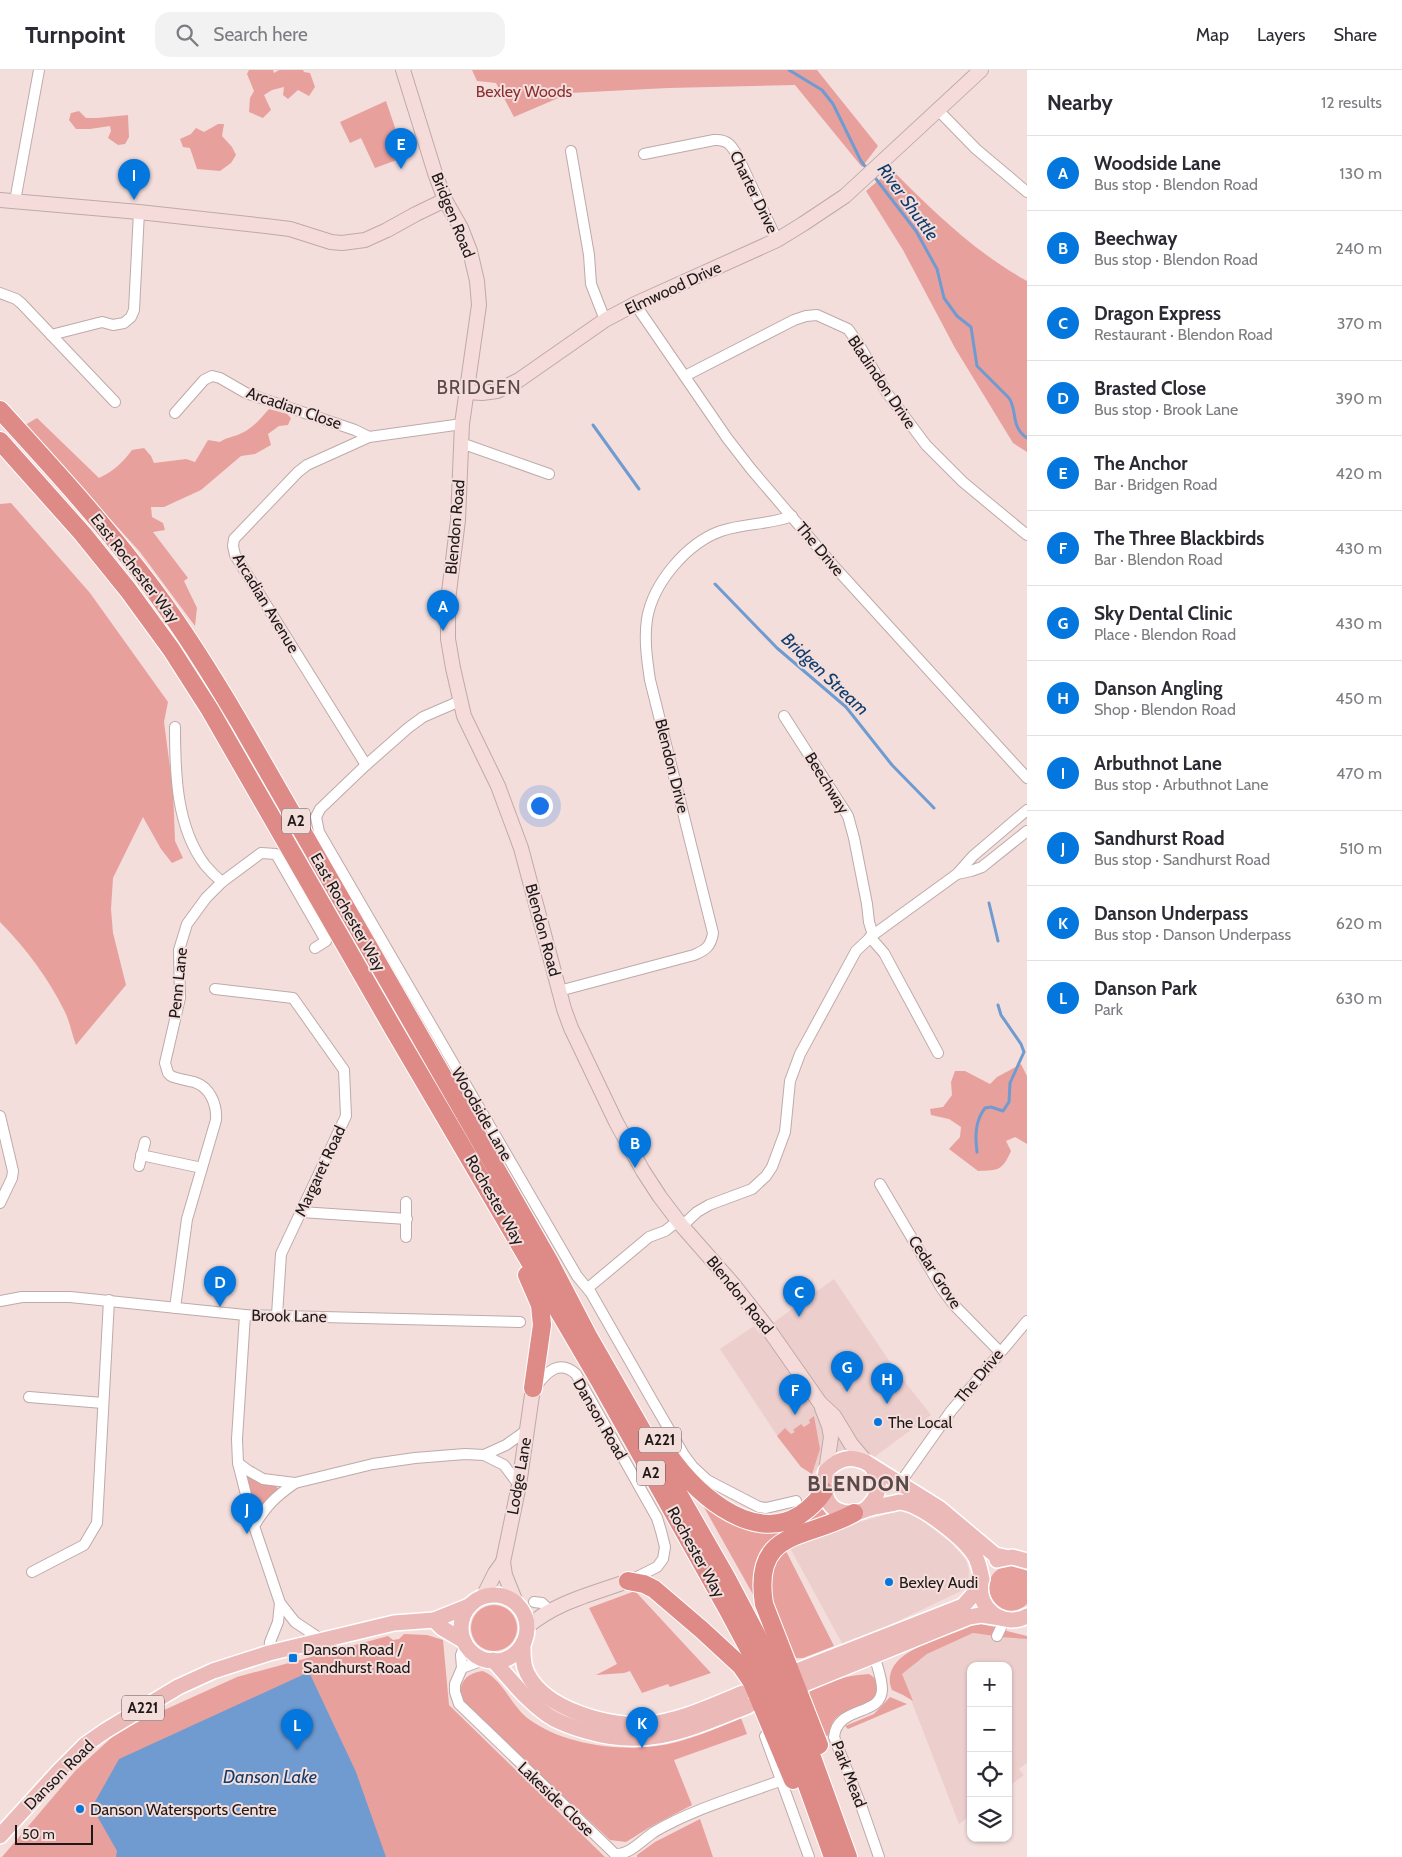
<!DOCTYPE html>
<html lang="en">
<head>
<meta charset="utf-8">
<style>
	body { margin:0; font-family:Cabin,sans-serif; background:#f2f2f3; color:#2b2b33 }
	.controls { position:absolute; right:15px; bottom:15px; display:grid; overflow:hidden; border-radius:10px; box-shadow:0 1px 4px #0004 }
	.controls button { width:45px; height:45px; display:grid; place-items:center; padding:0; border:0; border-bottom:1px solid #e1e1e2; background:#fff; color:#2b2b33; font:25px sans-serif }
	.scale { position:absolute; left:15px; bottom:12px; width:78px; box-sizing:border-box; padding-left:5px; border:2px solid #1f1818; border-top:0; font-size:14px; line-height:18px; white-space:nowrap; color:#1f1818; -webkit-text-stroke:4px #f3dedc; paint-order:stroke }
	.you { position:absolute; left:539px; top:735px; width:18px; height:18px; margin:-12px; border:4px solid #fff; border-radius:50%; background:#1a73e8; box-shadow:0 0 0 8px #1a73e833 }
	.badge { display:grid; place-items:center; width:32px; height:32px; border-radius:50%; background:#0477df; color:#fff; font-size:16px; font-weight:700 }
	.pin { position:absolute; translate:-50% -41px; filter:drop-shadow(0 1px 2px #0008) }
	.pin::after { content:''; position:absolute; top:26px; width:18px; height:15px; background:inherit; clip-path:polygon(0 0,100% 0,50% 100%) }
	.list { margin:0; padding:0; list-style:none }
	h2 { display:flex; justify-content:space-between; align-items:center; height:65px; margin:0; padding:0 20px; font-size:21px }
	h2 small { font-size:16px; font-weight:400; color:#7c7c81 }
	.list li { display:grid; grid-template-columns:32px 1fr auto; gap:15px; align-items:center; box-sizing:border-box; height:75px; padding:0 20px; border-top:1px solid #e1e1e2 }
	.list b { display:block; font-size:19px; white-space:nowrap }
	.list p { margin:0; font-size:16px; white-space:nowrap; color:#7c7c81 }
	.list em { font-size:16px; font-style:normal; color:#7c7c81 }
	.icon { flex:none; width:28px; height:28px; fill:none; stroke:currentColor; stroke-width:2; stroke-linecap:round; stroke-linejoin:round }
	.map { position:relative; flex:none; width:1027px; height:1787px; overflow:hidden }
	header { display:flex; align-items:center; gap:30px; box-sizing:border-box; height:70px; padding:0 25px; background:#fff; border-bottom:1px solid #e1e1e2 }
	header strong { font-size:24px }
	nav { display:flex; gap:28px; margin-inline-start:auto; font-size:18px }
	.search { width:350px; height:45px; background:#f2f2f3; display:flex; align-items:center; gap:12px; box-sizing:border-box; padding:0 18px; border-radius:15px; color:#7c7c81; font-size:19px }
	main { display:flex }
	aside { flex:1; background:#fff }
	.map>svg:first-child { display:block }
	.built { fill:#eccfcd }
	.green { fill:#e8a09d }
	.water { fill:#6f9bd1 }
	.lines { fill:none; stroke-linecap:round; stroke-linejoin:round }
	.stream { stroke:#6f9bd1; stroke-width:3 }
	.street-casing { stroke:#beaaa9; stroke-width:12 }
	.secondary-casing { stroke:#beaaa9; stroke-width:16 }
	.primary-casing { stroke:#fff; stroke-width:18 }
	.highway-casing { stroke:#fff; stroke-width:20 }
	.street { stroke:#fff; stroke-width:10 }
	.secondary { stroke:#f5dcdb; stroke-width:14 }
	.primary { stroke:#ebb9b8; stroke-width:15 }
	.highway { stroke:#de8b88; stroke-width:18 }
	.poi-dot { fill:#0477df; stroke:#f3dedc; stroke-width:2 }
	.labels { text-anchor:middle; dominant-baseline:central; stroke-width:4; stroke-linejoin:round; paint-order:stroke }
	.shield { fill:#f3dedc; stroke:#5f5353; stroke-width:1 }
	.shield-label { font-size:15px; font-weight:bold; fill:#1f1818 }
	.park-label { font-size:16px; fill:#892f32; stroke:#f3dedc }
	.street-label { font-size:16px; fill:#1f1818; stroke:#f3dedc }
	.poi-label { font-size:16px; fill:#1f1818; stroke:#f3dedc; text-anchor:start }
	.water-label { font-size:18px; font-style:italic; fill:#0f3d6e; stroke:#f3dedc }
	.quarter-label { font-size:19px; letter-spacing:1px; fill:#5a4948; stroke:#f3dedc }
	.district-label { font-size:21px; font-weight:bold; letter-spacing:1px; fill:#5a4948; stroke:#f3dedc }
</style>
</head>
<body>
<header>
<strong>Turnpoint</strong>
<div class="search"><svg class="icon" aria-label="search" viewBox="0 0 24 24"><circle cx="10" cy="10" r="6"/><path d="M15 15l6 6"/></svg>Search here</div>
<nav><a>Map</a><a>Layers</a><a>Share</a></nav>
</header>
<main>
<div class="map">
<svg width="1027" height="1787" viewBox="0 0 1027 1787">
	<rect width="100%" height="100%" fill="#f3dedc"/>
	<g class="built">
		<path d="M834,1209l60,89 37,47 -58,43 -43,1 -18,15 -11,-7 -25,-33 -56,-85 34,-23 5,7z"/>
		<path d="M905,1439l7,3 40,32 14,16 3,10 -1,16 -7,5 -117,56 -55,-101 60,-21z"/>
		<path d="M973,1563l54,6v124l-8,6 5,6 -16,12v-121h-37v149l-12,9 -58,-150 26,-20z"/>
	</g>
	<g class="green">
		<path d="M249,0h24l1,3 5,-3h24l1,2 6,1 5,14 -6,9 -11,-6 -10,9 -5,-4 1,-8 -12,3 -8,5 7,15 -8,8 -14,-6 1,-14 4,-7 -7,-17z"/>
		<path d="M472,0h345l61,76 -16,21 -67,-82 -127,3 -98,5 -56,24 -18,-34 -19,-2z"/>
		<path d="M386,31l19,56 -30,11 -14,-30 -11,5 -10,-21z"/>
		<path d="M79,41l7,7h11l31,-3 1,22 -4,7 -7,1 -10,-7 3,-7 -1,-5 -20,3h-14l-7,-9 2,-7z"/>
		<path d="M218,54h6l-2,12 10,11 4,8 -5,8 -11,8 -23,-2 -7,-21 -7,-1 -3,-8 11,-5 5,-6 8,4z"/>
		<path d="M893,101c41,41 83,82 134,110v171l-14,-9 -58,-95 -52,-98 -37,-59 14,-12z"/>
		<path d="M269,339l18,5 4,4 -3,7 -9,1 -11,8 3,11 -16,9 -14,2 -40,34 -37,17h-13l1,10 11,6 2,7 -12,2 35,46 -4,3 13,27 -2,18 -55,-74 -115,-127 12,-7 62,60c15,-7 23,-15 33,-28l12,-2 7,8 3,7 32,-4 9,3 13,-22 12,2c7,-5 14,-5 22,-9 11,-5 19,-15 27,-24z"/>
		<path d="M11,433l79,90 78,109 -4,20 9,68 2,51 8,17 -11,5 -11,-14 -18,-32 -30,61 -2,31 2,24 13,52 -50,60c-4,-10 -6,-23 -11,-33 -16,-33 -39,-64 -65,-90v-418z"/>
		<path d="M1021,994l6,12v68l-12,-7 -9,4 5,10c-9,20 -12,19 -33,20l-29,-22 11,-12 1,-10 -12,-8 -18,-4 -1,-6 13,-2 9,-12 -1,-13 4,-11h10l25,13 7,-7z"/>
		<path d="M814,1346l6,33 -8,25 -11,-7 -24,-31 8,-8 6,6 4,-2 -2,-2 8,-6 3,3 6,-4 -1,-3z"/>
		<path d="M246,1406l30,10 2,3 -17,17 -6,8z"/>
		<path d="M700,1430l94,25 2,4 -11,5 -30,64z"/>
		<path d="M824,1433l10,10 -26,10 -1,-6z"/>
		<path d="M785,1479l49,97 -31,12h-7l-23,-45 -8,-35z"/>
		<path d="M1008,1495h8l11,6v33c-27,25 -60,-27 -19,-39z"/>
		<path d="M635,1521l76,82 -41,14 -2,-3 -26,9 -12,-22 -6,2 -28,2 21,-11 -28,-56z"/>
		<circle cx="494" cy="1558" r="23"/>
		<path d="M981,1554l14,3 1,6 -1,3 -22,-3 -46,21 -25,20 11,27 -10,-6 -11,-5c-15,-40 56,-52 81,-65z"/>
		<path d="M1003,1560l24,6v3l-27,-2z"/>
		<path d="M404,1564l23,1 16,5 6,65 156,152h-603l74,-87 44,-40 117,-53 151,-41 5,4 6,-1z"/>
		<path d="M483,1601c21,9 28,36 47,49 38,27 102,34 147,22 22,-6 43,-15 64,-24l6,16 -73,26 18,45 -42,22 -24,15 -16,-2 -146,-136c-9,-17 0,-31 19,-33z"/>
		<path d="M869,1604c7,4 9,8 8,16 -2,18 -29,17 -40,27 -6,5 -6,11 -8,18l-5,2 -18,-43c18,-12 42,-19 63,-20z"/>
		<path d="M890,1627l17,7 -59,25 -3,-3 29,-12z"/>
		<path d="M700,1749l13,38h-76v-2l18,-13z"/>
	</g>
	<path class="water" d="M309,1602l47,100 30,85h-270l1,-6 -25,-44 27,-48z"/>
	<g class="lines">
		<g class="stream">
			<path d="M789,0l33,20 11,14 28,57 6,8"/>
			<path d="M873,105l43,56 21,38 7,29 13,18 14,11 6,39 32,32c9,14 1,28 18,40"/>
			<path d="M593,355l46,64"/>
			<path d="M715,514l62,64 69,59 46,58 42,43"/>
			<path d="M989,833l9,38"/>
			<path d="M977,1082c-2,-16 -2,-31 8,-44l6,-1 12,4 6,-9 1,-19 14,-31 -3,-8 -20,-29 -3,-10"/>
		</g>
		<defs>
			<g id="street">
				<path d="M937,39l39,40 51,43"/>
				<path d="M571,81l18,104 2,29 14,36"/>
				<path d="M644,84l70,-14c14,-1 18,6 24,17l39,83"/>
				<path d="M15,131l24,-131"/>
				<path d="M0,223l16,6 5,4 94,99"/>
				<path d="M635,234l92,134 24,31 81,95 195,214"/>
				<path d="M51,265l51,-13 11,3 11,-2 7,-6 3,-7 5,-98"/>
				<path d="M685,306l109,-56 12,-4 11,-1 31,14 10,14 29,50 39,52 37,37 64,53"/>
				<path d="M175,343l29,-33 8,-4 8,2 26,15 109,37 14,7"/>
				<path d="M461,373l88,31"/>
				<path d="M460,631l-37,16 -15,11 -42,37 -46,44 -4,8 3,15 258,444 14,17 61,107 32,55 9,12 14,13 52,27 7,1 30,-7"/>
				<path d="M175,657c0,45 1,100 30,138 5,6 11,12 17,17"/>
				<path d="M366,695l-131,-210 -2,-9 1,-7 64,-67 9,-7 62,-28 93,-13"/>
				<path d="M957,804l14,-3 11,-4 45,-36"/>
				<path d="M873,865l84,-61 16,-18 54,-46"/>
				<path d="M870,867l14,16 54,100"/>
				<path d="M215,919l78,9 51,72 2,46 -65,138 -4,61"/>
				<path d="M559,921l135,-36c12,-5 17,-9 19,-22l-63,-253c-3,-20 -6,-41 -3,-61 6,-36 40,-76 74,-88 23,-8 48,-6 71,-15"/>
				<path d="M0,1046l13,55 -1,7 -12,25"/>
				<path d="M141,1085l61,13"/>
				<path d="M139,1096l6,-24"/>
				<path d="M880,1114l62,105 12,16 46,47"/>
				<path d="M406,1132v35"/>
				<path d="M301,1142l106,7"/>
				<path d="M682,1156l15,-14 12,-7 43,-16 14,-13 6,-9 13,-35 5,-51 10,-27 56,-103 17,-16 -4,-13 -2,-18 -13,-66 -6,-22 -64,-100"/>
				<path d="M588,1218l61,-51 16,-6 13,-10"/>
				<path d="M0,1231l22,-4h48l175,18 275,7"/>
				<path d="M175,1238l12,-89 29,-99c1,-16 -6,-33 -22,-38 -8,-2 -16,-3 -23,-6l-3,-3 -3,-10 15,-65 -1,-48 8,-26 19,-26 16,-16 39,-29 15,1 50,87 -11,7"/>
				<path d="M245,1245l-8,124 1,24 16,63 26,77 15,19 27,18"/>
				<path d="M536,1316c11,-14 23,-27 40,-12l81,144 4,13 4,16 -2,12 -6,8 -28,14"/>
				<path d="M29,1327l74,6"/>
				<path d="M484,1385l22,-10 21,-15"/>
				<path d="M238,1393l11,8 14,8 32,4 78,-19 42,-6 50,-4 19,1 20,10 15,20"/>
				<path d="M900,1413l51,-72 76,-90"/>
				<path d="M254,1456c13,-21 21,-29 41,-43"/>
				<path d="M32,1502l52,-27 13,-22 12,-223"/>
				<path d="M534,1532l8,1 7,7"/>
				<path d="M997,1566l8,-17"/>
				<path d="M465,1574l-4,11 1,13 -7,16v8l4,12 156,150c15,1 27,-14 39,-22 39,-23 86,-36 128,-52"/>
				<path d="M269,1583l1,-11 8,-20 2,-19"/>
				<path d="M874,1585c3,11 8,23 8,34 0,28 -45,16 -48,48l28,71 17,49"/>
				<path d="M462,1598l24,-9"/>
				<path d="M765,1666l44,121"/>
			</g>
			<g id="secondary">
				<path d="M403,0l32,103 10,27 16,28 9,23 7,30 2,24 -17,119 -4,96 -10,80v39l5,29 11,48 34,70 23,62 43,161 7,19 45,94 27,49 17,26 22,29 51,58 36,46 51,73 14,13 17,28 16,19"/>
				<path d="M0,130l139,12 127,14 24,3 41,13 11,1 23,-3 22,-10 29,-16 29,-14"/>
				<path d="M467,322l15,1 15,-2 22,-11 86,-60 30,-16 142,-64 26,-16 42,-28 136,-126"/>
				<path d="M822,1338l7,18 2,11 -5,34"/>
				<path d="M483,1527l12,-24 8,-11"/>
				<path d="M517,1535l-12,-30 -2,-13 16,-77 14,-97"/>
				<path d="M527,1557c29,-25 65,-33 101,-46"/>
			</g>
			<g id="primary">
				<path d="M866,1439c14,-13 16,-26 6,-42"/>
				<path d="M997,1490l15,-3 15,4"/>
				<path d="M982,1509c-2,-8 -3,-16 -7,-23 -11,-18 -55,-53 -76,-54 -11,3 -22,4 -32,7 -5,2 -9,4 -15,4 -26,1 -31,-22 -26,-42 13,-13 24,-16 41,-8l72,45 56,47 10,2"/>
				<path d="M981,1512c-5,26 22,47 46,34"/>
				<circle cx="494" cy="1558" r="33"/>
				<path d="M434,1550l8,8 22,13"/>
				<path d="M523,1573c0,10 -1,20 4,30 18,37 84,55 121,51 33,-3 65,-19 95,-31"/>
				<path d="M493,1590c17,19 38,46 61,59 10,5 21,9 32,12 63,19 105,-3 162,-25"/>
				<path d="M797,1601l166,-65 17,-19"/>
				<path d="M804,1614l165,-67 12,-2 20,3"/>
				<path d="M0,1766l59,-65 26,-26 20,-14 73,-44 35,-16 56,-18 125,-30 40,-3 35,-14"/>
			</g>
			<g id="highway">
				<path d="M0,340c53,58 106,116 153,179 32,43 60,88 87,134l309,538 39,75 138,241 38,72 26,55 23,56 35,97"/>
				<path d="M0,371l82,92 46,57 43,59 39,61 184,320 205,350 129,230 24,45 42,94 39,108"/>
				<path d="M527,1205l13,30 2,20 -9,63"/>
				<path d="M665,1379c24,39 85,97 135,66 10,-7 17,-13 24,-24"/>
				<path d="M628,1511l16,3 10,5 48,41 39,36 11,16 41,98"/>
				<path d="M819,1675l-55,-141c-12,-76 42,-64 90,-91"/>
			</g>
		</defs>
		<use href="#street" class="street-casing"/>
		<use href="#secondary" class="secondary-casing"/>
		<use href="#primary" class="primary-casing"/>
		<use href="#highway" class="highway-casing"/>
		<use href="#street" class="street"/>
		<use href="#secondary" class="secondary"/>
		<use href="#primary" class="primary"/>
		<use href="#highway" class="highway"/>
	</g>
	<g class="poi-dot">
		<circle cx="878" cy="1352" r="5"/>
		<circle cx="889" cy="1512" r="5"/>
		<rect x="288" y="1583" width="10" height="10" rx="2.5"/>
		<circle cx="80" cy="1739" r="5"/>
	</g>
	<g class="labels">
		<g class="shield">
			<rect x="282" y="738.5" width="28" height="25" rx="4"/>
			<rect x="639" y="1357.5" width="42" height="25" rx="4"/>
			<rect x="637" y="1390.5" width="28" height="25" rx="4"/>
			<rect x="122" y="1625.5" width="42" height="25" rx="4"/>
		</g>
		<g class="shield-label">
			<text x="296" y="751">A2</text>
			<text x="660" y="1370">A221</text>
			<text x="651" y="1403">A2</text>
			<text x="143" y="1638">A221</text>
		</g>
		<g class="park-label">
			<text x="524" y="21">Bexley Woods</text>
		</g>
		<g class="street-label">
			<text transform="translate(754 122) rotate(64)">Charter Drive</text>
			<text transform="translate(453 145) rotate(68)">Bridgen Road</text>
			<text transform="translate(673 218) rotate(-25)">Elmwood Drive</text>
			<text transform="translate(882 312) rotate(56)">Bladindon Drive</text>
			<text transform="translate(294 338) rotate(19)">Arcadian Close</text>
			<text transform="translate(455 457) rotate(-85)">Blendon Road</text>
			<text transform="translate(820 479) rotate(50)">The Drive</text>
			<text transform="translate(135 498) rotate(52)">East Rochester Way</text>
			<text transform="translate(266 533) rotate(59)">Arcadian Avenue</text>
			<text transform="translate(672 696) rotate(76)">Blendon Drive</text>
			<text transform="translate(827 713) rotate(58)">Beechway</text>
			<text transform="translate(348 842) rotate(60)">East Rochester Way</text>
			<text transform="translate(543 860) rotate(75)">Blendon Road</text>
			<text transform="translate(178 913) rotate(-84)">Penn Lane</text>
			<text transform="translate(482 1044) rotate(60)">Woodside Lane</text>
			<text transform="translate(320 1101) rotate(-65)">Margaret Road</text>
			<text transform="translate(495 1130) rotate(60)">Rochester Way</text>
			<text transform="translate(935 1202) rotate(57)">Cedar Grove</text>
			<text transform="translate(740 1225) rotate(51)">Blendon Road</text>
			<text transform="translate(289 1246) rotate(1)">Brook Lane</text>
			<text transform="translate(979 1306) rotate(-50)">The Drive</text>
			<text transform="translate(600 1349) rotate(60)">Danson Road</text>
			<text transform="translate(519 1406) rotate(-80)">Lodge Lane</text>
			<text transform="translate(696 1482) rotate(61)">Rochester Way</text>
			<text transform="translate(849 1704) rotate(69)">Park Mead</text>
			<text transform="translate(59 1705) rotate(-45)">Danson Road</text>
			<text transform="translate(556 1729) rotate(44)">Lakeside Close</text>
		</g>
		<g class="poi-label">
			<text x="888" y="1352">The Local</text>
			<text x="899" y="1512">Bexley Audi</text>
			<text x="303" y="1579">Danson Road /<tspan x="303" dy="18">Sandhurst Road</tspan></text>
			<text x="90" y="1739">Danson Watersports Centre</text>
		</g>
		<g class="water-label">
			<text transform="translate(908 132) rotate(54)">River Shuttle</text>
			<text transform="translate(825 604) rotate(43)">Bridgen Stream</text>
			<text x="270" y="1707">Danson Lake</text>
		</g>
		<g class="quarter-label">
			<text x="479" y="317">BRIDGEN</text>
		</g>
		<g class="district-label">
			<text x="859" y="1413">BLENDON</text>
		</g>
	</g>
</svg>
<div class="controls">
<button>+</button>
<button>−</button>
<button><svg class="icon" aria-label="locate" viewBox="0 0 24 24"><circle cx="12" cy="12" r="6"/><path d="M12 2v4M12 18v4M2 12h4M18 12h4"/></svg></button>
<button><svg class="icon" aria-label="layers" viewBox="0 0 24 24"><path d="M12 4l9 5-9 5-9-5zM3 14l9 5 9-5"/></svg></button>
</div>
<div class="scale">50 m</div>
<div class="you"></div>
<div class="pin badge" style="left:443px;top:561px">A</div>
<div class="pin badge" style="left:635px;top:1098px">B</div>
<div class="pin badge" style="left:799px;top:1247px">C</div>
<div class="pin badge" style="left:220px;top:1237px">D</div>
<div class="pin badge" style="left:401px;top:99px">E</div>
<div class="pin badge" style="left:795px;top:1345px">F</div>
<div class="pin badge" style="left:847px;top:1322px">G</div>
<div class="pin badge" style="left:887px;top:1334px">H</div>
<div class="pin badge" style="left:134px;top:130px">I</div>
<div class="pin badge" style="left:247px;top:1464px">J</div>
<div class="pin badge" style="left:642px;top:1678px">K</div>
<div class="pin badge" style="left:297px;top:1680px">L</div>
</div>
<aside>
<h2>Nearby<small>12 results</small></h2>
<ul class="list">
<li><span class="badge">A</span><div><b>Woodside Lane</b><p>Bus stop · Blendon Road</p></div><em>130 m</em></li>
<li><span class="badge">B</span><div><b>Beechway</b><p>Bus stop · Blendon Road</p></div><em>240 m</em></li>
<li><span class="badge">C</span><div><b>Dragon Express</b><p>Restaurant · Blendon Road</p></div><em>370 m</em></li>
<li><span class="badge">D</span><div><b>Brasted Close</b><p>Bus stop · Brook Lane</p></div><em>390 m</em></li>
<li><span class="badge">E</span><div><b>The Anchor</b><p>Bar · Bridgen Road</p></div><em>420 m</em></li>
<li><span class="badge">F</span><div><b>The Three Blackbirds</b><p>Bar · Blendon Road</p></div><em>430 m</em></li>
<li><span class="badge">G</span><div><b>Sky Dental Clinic</b><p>Place · Blendon Road</p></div><em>430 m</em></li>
<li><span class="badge">H</span><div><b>Danson Angling</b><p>Shop · Blendon Road</p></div><em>450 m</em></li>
<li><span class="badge">I</span><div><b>Arbuthnot Lane</b><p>Bus stop · Arbuthnot Lane</p></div><em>470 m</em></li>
<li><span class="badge">J</span><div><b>Sandhurst Road</b><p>Bus stop · Sandhurst Road</p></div><em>510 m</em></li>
<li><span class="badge">K</span><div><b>Danson Underpass</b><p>Bus stop · Danson Underpass</p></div><em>620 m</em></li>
<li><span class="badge">L</span><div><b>Danson Park</b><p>Park</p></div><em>630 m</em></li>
</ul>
</aside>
</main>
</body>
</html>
